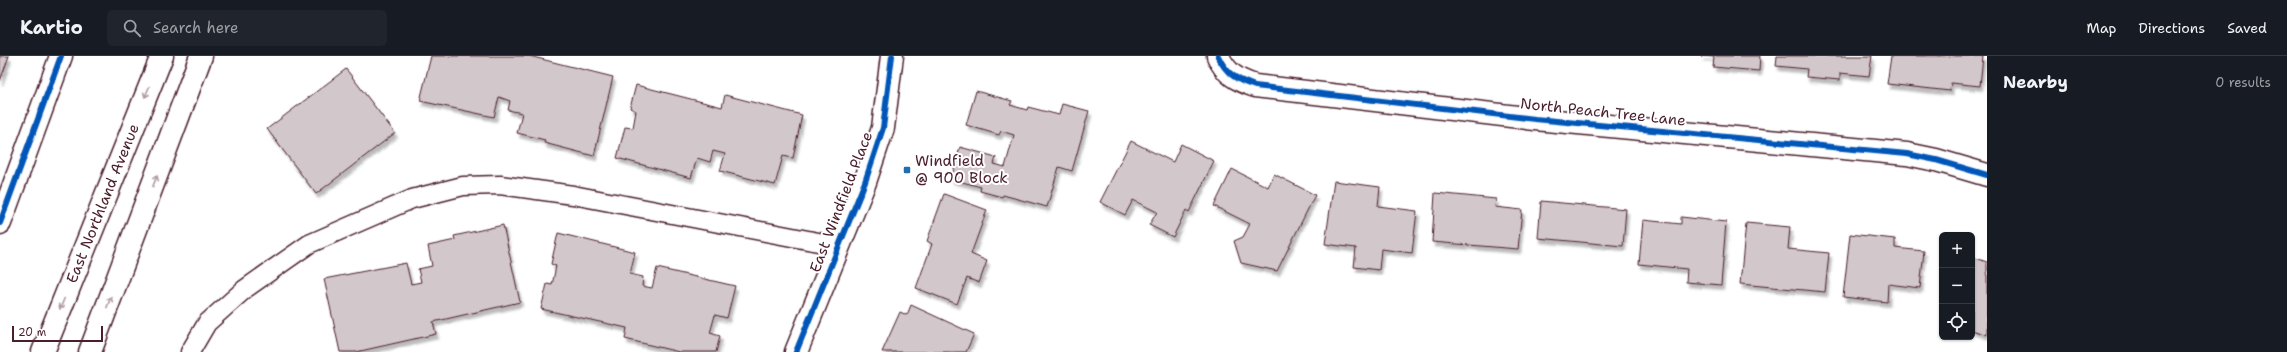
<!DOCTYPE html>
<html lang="en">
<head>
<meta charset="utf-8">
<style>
	body { margin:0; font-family:"Shantell Sans",sans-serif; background:#20242c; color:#f1f3f6 }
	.controls { position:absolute; right:12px; bottom:12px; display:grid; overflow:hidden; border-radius:6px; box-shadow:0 1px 3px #0004 }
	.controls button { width:36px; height:36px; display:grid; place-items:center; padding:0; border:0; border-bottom:1px solid #363941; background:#171b24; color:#f1f3f6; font:20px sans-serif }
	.scale { position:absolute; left:12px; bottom:10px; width:91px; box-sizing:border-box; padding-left:4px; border:2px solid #4a1f2b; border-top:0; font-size:11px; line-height:14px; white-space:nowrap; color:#4a1f2b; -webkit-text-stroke:3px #fff; paint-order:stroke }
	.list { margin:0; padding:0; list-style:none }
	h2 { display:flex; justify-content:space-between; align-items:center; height:52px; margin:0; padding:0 16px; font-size:17px }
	h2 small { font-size:13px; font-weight:400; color:#9ea1a6 }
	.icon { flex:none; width:22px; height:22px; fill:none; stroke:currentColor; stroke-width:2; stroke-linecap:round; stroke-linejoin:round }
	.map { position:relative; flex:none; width:1987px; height:296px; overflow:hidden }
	header { display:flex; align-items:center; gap:24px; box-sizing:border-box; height:56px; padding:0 20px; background:#171b24; border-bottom:1px solid #363941 }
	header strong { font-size:19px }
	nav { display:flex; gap:22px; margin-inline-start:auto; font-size:14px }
	.search { width:280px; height:36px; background:#20242c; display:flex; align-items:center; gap:10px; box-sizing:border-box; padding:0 14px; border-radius:6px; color:#9ea1a6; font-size:15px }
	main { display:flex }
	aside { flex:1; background:#171b24 }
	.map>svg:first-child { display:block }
	.building { fill:#d2c7cb; stroke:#4a1f2b; filter:url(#shadow) }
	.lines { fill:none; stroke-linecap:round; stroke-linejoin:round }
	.service-casing { stroke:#4a1f2b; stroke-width:21 }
	.minor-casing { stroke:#4a1f2b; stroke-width:25 }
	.secondary-casing { stroke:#4a1f2b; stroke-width:25 }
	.service { stroke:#fff; stroke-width:18 }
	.minor { stroke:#fff; stroke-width:22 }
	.secondary { stroke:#fff; stroke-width:22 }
	.cycleway-casing { stroke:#fff; stroke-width:8 }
	.cycleway { stroke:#0057b8; stroke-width:6 }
	.oneway { stroke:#ae9aa0 }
	.poi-dot { fill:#1f6fb2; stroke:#fff; stroke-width:1.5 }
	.labels { text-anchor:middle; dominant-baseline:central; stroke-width:4; stroke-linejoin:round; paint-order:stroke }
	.street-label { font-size:15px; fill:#4a1f2b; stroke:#fff }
	.poi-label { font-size:15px; fill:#4a1f2b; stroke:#fff; text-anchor:start }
</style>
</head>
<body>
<header>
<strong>Kartio</strong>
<div class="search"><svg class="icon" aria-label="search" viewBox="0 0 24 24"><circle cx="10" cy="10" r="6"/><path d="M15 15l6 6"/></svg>Search here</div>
<nav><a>Map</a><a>Directions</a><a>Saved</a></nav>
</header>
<main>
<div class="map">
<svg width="1987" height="296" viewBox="0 0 1987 296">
	<defs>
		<filter id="shadow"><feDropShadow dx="2.5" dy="4.5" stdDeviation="1" flood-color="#0004"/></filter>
	</defs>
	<rect width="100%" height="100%" fill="#fff"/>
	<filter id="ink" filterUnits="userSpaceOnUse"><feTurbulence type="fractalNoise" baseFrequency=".025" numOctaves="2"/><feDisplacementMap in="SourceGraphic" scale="8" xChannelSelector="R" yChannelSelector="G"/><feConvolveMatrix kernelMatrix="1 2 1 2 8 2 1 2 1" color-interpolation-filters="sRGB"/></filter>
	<g filter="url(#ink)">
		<g class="building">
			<path d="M0,0h9l-9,25z"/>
			<path d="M431,0h98l84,21 -19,79 -50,-13 1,-3 -28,-7 5,-20 -14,-3 2,-9 -11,-4 -5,20 -74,-16z"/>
			<path d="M1701,0h59l-1,15 -46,-4 1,-10z"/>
			<path d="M1777,0h95l-3,20 -29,-3v7l-34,-3 1,-8 -31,-3z"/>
			<path d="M1891,0h92l-3,30 -29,-3 -1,8 -63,-7z"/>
			<path d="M346,13l49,64 -79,61 -49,-65z"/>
			<path d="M636,29l86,22 3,-12 77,20 -9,43 -10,-2 -8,29 -55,-14 5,-17 -12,-3 -3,11 -13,-4 -6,20 -74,-20 8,-31 8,1 3,-17 -6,-3z"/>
			<path d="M976,35l36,10 -2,4 17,5 1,-3 31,8 3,-11 27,7 -17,60 -13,-4 -12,40 -44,-12 -1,2 -22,-6 1,-4 -30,-8 9,-32 36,10 -2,7 11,3 9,-32 -13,-4 -2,4 -33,-10z"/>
			<path d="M1131,85l42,21 8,-18 33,17 -25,51 -3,-2 -13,27 -24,-12 8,-13 -24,-12 -8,15 -25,-13z"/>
			<path d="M1232,113l36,18 6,-13 41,21 -38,76 -36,-8 -7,-22 9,-4 7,-13 -36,-18z"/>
			<path d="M1334,125l46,6 -2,19 39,5 -5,42 -31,-4 -2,21 -25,-3 2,-19 -31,-4z"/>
			<path d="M1435,137l61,6 -1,8 27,3 -4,39 -86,-7z"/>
			<path d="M944,138l43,16 -16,44 16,7 -8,22 -12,-5 -10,26 -41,-16 16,-44 -5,-3z"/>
			<path d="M1541,145l85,8 -3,37 -85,-8z"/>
			<path d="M1681,161l45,5 -5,63 -35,-3 1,-13 -48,-5 4,-44 38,4z"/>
			<path d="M1746,167l44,4 -2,22 41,4 -4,39 -85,-8z"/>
			<path d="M503,169l17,77 -87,20 3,12 -80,18h-16l-16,-73 82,-16 5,21 10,-2 -3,-13 14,-3 -4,-20 27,-6 -1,-4z"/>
			<path d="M558,177l77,19 -5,22 13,3 -1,9 10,2 5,-20 78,18 -8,32 -12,-3 -5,18 10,3 -4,16h-37l-54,-13 2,-11 -86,-19 6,-25 5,1 4,-19 -5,-2z"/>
			<path d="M1850,178l45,5v9l29,3 -4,37 -32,-4 -1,18 -44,-5z"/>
			<path d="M1972,201l15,5v73l-15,-5z"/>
			<path d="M911,249l63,29 -8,18h-84l18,-40 7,3z"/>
		</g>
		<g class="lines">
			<defs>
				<path id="service" d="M190,296l17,-29 38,-34 64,-45 103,-45 51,-13 37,-1 73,10 266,51"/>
				<g id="minor">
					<path d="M1218,0c8,18 19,24 37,30l280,33 372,35 29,6 51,15"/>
					<path d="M0,167l61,-167"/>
					<path d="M796,296l69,-170 18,-54 9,-72"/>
				</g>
				<g id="secondary">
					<path id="s1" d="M43,296l119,-296"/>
					<path d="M90,296l111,-296"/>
				</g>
			</defs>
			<use href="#service" class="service-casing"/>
			<use href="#minor" class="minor-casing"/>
			<use href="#secondary" class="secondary-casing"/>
			<use href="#service" class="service"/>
			<use href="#minor" class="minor"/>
			<use href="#secondary" class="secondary"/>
			<defs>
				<g id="cycleway">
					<path d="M1218,0c8,18 19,24 37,30l280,33 372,35 29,6 51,15"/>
					<path d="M0,167l61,-167"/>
					<path d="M796,296l69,-170 18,-54 9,-72"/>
				</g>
			</defs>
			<use href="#cycleway" class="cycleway-casing"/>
			<use href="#cycleway" class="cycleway"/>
		</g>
		<defs><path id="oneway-shaft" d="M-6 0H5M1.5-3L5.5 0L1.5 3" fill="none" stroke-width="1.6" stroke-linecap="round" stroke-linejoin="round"/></defs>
		<g class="oneway">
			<use href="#oneway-shaft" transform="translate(147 36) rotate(113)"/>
			<use href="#oneway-shaft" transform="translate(155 125) rotate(-69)"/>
			<use href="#oneway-shaft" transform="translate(109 246) rotate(-69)"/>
			<use href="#oneway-shaft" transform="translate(62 248) rotate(112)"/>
		</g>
	</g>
	<rect class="poi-dot" x="903" y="110" width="8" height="8" rx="2"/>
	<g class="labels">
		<g class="street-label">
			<text transform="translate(1603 56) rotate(6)">North Peach Tree Lane</text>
			<text transform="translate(841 146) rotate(-69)">East Windfield Place</text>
			<text stroke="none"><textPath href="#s1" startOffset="160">East Northland Avenue</textPath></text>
		</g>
		<g class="poi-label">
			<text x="915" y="105">Windfield<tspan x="915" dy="17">@ 900 Block</tspan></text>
		</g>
	</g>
</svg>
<div class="controls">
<button>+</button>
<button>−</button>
<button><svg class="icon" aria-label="locate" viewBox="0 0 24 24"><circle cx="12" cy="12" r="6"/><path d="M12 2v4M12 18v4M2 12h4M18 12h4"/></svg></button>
</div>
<div class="scale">20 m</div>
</div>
<aside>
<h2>Nearby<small>0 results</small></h2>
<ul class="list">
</ul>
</aside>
</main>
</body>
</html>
